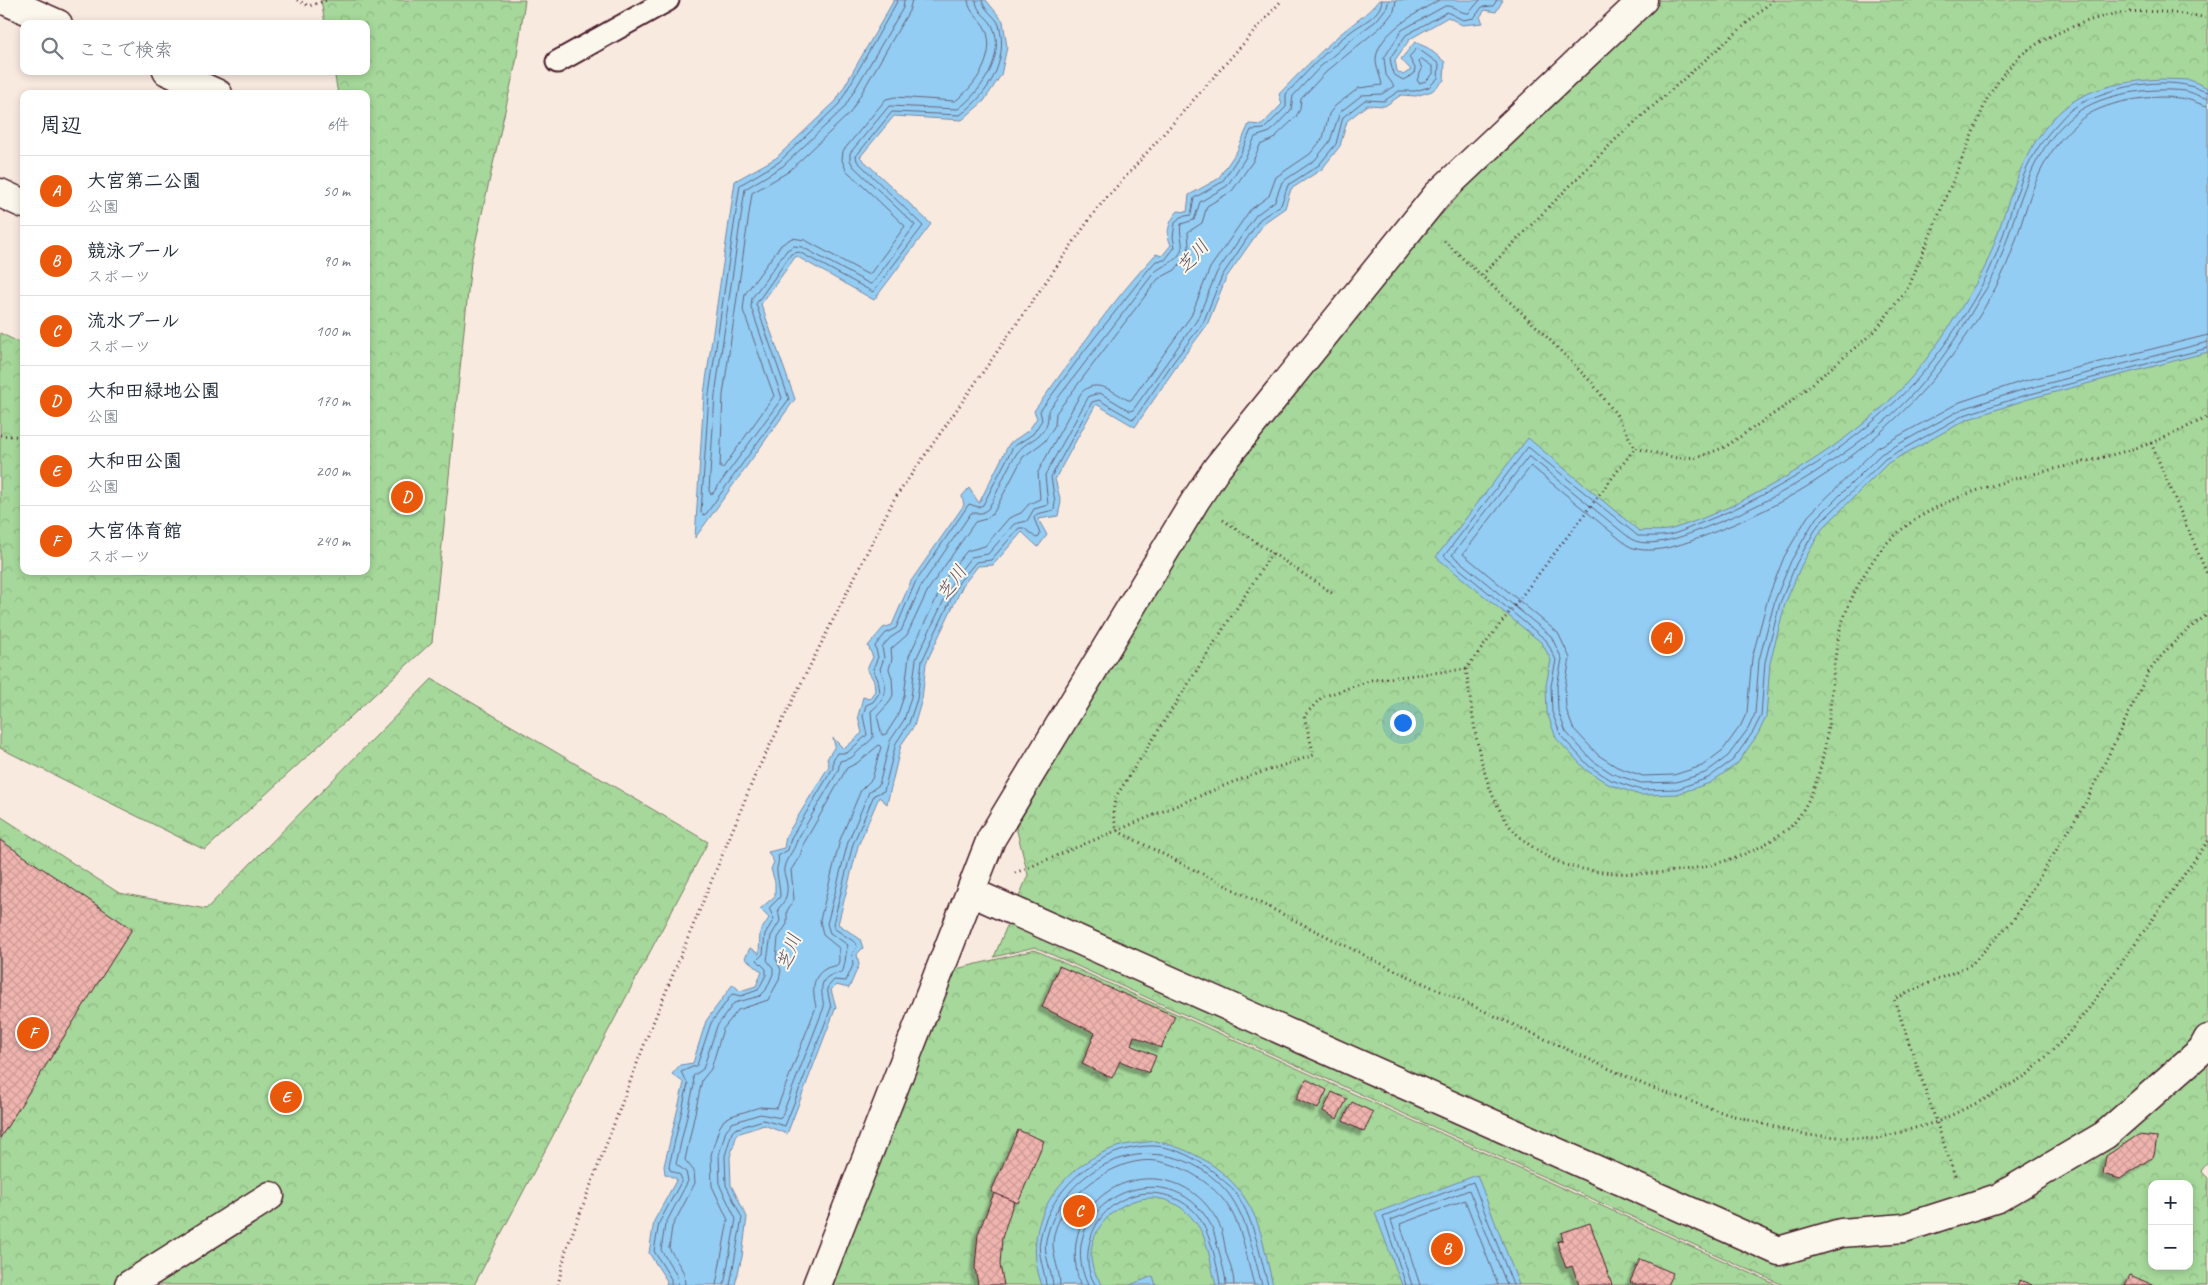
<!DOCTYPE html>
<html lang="ja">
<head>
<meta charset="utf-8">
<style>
	body { margin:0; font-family:Caveat,"Klee One",sans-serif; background:#f2f2f3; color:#1f2937 }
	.controls { position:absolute; right:15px; bottom:15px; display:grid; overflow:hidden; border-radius:10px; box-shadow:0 2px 8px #0003 }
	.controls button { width:45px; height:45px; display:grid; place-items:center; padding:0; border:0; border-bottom:1px solid #e0e1e3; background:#fff; color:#1f2937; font:25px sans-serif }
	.you { position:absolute; left:1402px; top:722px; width:18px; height:18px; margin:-12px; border:4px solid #fff; border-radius:50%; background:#1a73e8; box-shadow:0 0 0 8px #1a73e833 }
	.badge { display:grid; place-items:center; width:32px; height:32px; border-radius:50%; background:#ea580c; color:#fff; font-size:16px; font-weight:700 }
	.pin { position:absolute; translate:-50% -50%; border:2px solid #fff; box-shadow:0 1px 5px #0006 }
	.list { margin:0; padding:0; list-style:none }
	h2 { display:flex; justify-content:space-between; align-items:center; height:65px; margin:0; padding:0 20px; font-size:21px }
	h2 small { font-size:16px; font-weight:400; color:#747a83 }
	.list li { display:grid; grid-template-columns:32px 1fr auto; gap:15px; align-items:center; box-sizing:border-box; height:70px; padding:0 20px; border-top:1px solid #e0e1e3 }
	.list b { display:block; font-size:19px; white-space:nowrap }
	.list p { margin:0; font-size:16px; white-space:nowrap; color:#747a83 }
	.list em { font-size:16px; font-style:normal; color:#747a83 }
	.icon { flex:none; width:28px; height:28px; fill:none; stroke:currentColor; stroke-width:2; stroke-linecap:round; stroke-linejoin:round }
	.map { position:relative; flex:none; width:2208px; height:1285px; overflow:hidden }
	.search { position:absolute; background:#fff; box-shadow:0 2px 8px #0003; left:20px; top:20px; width:350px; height:55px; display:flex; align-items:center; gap:12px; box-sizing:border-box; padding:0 18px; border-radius:10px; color:#747a83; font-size:19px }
	.panel { position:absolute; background:#fff; box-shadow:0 2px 8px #0003; left:20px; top:90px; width:350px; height:485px; border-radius:10px }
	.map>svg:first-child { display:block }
	.park { fill:url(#park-crowns); stroke:#787c62; fill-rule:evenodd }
	.water { fill:#93cdf3; stroke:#7687a3 }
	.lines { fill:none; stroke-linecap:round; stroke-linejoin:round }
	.shore { stroke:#67657b; stroke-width:1 }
	.building { fill:url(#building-cross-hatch); stroke:#4a1f2b; filter:url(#shadow) }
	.lane-casing { stroke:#4a1f2b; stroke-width:25 }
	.street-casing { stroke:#4a1f2b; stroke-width:31 }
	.path { stroke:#4a1f2b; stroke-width:3; stroke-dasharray:1 4; stroke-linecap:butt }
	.lane { stroke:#fbf7ec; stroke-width:21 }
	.street { stroke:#fbf7ec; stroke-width:28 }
	.labels { text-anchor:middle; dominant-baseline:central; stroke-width:4; stroke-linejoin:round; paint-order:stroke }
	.water-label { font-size:19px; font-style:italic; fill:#605367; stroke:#fbf7ec }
</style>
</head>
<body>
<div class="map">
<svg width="2208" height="1285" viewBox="0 0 2208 1285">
	<defs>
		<pattern id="park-crowns" width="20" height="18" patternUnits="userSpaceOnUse" patternTransform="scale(1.25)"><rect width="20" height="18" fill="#a5d89a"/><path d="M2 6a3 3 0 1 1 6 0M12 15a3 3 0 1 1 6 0" fill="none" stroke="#90b985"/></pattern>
		<pattern id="building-cross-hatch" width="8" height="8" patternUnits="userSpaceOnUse" patternTransform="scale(1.25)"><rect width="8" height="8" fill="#efb4ae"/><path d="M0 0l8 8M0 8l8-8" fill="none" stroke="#ce9a96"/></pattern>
		<filter id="shadow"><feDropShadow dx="-4.5" dy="4.5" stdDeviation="1" flood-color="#0004"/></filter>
	</defs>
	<rect width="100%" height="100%" fill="#f9eae0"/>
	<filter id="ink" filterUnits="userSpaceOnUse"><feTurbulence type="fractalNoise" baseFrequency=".02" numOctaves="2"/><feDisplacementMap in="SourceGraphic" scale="10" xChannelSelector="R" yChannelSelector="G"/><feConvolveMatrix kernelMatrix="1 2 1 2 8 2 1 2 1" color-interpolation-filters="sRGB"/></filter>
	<g filter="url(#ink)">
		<g class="park">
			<path d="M321,0h204l-9,62 -45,200 -39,380 -227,208 -205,-102v-415l24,12v226h342v-477h-28l-4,-23h32v-47h-41z"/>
			<path d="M1658,0h550v1162l-7,9 7,7v107h-425l-748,-338 -41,10 34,-82 -12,-48 222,-378 181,-210 110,-120zM2152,1184h37v82h-37z"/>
			<path d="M432,679l276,163 -234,443h-474v-469l119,77 87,16z"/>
			<path d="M1035,950l742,335h-944l48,-135 75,-181z"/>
		</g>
		<g class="water">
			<path d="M894,0h92l17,21 4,26 -6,28 -17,26 -22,19 -68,-4 -34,41 71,67 -57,76 -78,-44 -35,48 34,95 -100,139 9,-144 31,-213 41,-23 60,-57z"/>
			<path d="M1379,0h124l-7,12 -11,-2 -5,7 3,6 -21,2 -14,-8 -38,22 -15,21 2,11 6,4 8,-5 -10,-11 14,-17 13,6 17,14 -1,18 -12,11 -16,5 -15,-1 -16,11 -18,-1 -20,16 -7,25 -18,23 -31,20 -6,19 -20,14 -39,56 -19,47 -29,39 -43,63 -39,-23 -41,75 6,23 -3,14 -20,3 9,16 -9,12 -16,-15 -29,33 -15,1 -15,19 -37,78 -4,36 -8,27 -13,19 -14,59 -8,-7 -21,49 -20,78 22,15 3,9 -6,6 2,11 -10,23 -13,-3 -5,5 5,17 -49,127 -23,-9 -27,9 -7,23 1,28 16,32 -5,40 -7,28h-69l1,-4 -18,-28 5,-32 23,-42 -12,-5 -1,-8 20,-83 -12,-9 8,-9 13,-2 13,-42 27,-37 7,7 16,-5 6,-14 -17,-14 5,-10 9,6 1,-22 9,-14 -9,-9 15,-13v-14l-4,-13 3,-7 -6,-10 16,-4 2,-12 43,-70 -2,-7 8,-13 -2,-8 11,11 18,-16 -4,-17 5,-19 6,2 6,-8 -1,-10 -7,-12 6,-12 -5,-11 15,-18 9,-3 19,-44 53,-76 -2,-9 7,-8 10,15 30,-59 20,-14 8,-12 -3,-7c39,-53 77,-109 122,-157l6,2 9,-11c-6,-12 -2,-24 7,-34l9,1 2,-17 29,-16 19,-28 12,-27 13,1 20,-21 -3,-10c19,-20 38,-39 59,-58 14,-12 29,-21 41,-36z"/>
			<path d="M2161,79l29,1 18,8v264l-183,48 -59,20 -78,43 -66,66 -21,37 -16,38 -15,59 -4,54 -8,17 -21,30 -27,19 -33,11 -37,1 -32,-11 -22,-14 -30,-32 -9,-26 -1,-27 5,-25 -9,-17 -106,-86 92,-119 111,93c10,-1 23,1 33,-2 67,-20 151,-70 203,-115 37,-31 66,-73 91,-114 6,-11 14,-22 19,-33 24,-56 32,-122 83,-162 25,-19 62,-24 93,-26z"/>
			<path d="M1155,1141c43,9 82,34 100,76 9,21 12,46 18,68h-57c-5,-17 -7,-41 -16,-56 -46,-76 -143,5 -97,56h-61c-23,-60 17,-119 75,-138 12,-4 25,-4 38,-6z"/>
			<path d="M1477,1175l42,110h-117l-27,-72z"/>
			<path d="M1153,1276l3,9h-26z"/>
		</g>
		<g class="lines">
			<g class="shore">
				<path d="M898,0l-59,104 -60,58 -39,23 -31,209 -8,119 2,2 3,-1 83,-115 -33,-95 35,-50 8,-2 74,40 50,-66 -66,-65 -1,-5 36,-44 68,3c28,-20 49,-54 39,-90 -3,-9 -16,-15 -17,-25"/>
				<path d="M904,0l-1,8 -59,100 -61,58 -38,23 -30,206 -6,96 2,3 2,-1 69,-95 -31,-91 1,-9 35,-48 7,-4 8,1 68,37 3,-1 42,-58 -62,-59 -3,-6v-7l39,-47 69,3c23,-17 49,-54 34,-84 -5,-9 -16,-13 -16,-25"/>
				<path d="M912,0l-3,11 -59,102 -62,59 -36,21 -29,202 -3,73h3l51,-72 -31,-86 2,-16 36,-49 11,-7 13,2 62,34h3l35,-48 -59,-56 -4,-10 1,-9 43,-52 9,-2 60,4c21,-15 41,-45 31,-71 -5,-12 -17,-16 -18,-30"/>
				<path d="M1396,0l-2,11 -11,14 -57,47 -25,27 -1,10 -4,8 -23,22 -13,6 -7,16 -21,30 -25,15 -5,17 -14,9 1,14 -2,9 -12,15 -17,9 -102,134 -1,12 -10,16 -22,16 -30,57 -7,5 -11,3 -47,68 -21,45 -16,14 1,10 -3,10 3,9 1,17 -4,8 -12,13 5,19 4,-1 11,-17 7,-21 5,-40 39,-82 19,-23 18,-5 24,-28 12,-5 8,-9 11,-5 -2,-27 43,-79c15,-16 32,-1 47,7h3l60,-84 19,-48 40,-58 19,-14 7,-19 34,-23 13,-16 6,-24 6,-8 24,-18 23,-3c-1,-8 -6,-16 -6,-26 2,-27 43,-47 63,-59"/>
				<path d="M1422,59l11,8v7l-7,7 -7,2 -2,-3 5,-11 -3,-8z"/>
				<path d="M2208,92c-7,-1 -12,-5 -18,-6 -34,-9 -90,3 -118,23 -6,4 -11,11 -16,16 -41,43 -43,95 -67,146 -17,36 -50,85 -77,114 -56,59 -131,106 -206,136 -11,4 -22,10 -33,13 -10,3 -24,2 -35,2l-110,-89 -84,109 102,84 10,20 -5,26 1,26 9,24 28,30 22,14 30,10 36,-1 31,-11 25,-18 20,-28 8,-16 4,-54 15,-59 16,-39 22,-39 67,-66 79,-44 59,-19 185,-48"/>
				<path d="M2208,98c-8,0 -15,-6 -23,-7 -33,-4 -83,2 -110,23 -50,39 -57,104 -80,158 -5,13 -15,25 -22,38 -16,27 -34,54 -55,78 -46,53 -131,107 -196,133 -21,8 -69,31 -91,18l-102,-83 -77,99 99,81 11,23 -5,27 1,25 8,21 27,29 20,13 28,9 35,-1 29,-9 23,-17 20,-27 7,-15 4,-54 16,-60 16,-39 23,-40 67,-67 81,-45 60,-19 186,-48"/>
				<path d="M2208,106c-8,-1 -15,-6 -23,-7 -29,-6 -85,2 -107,23 -52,46 -49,98 -77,155 -57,115 -160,205 -279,252 -23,9 -71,31 -95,16l-96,-79 -68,88 95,79 12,25 -5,29 1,22 7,19 25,27 19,12 26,9 31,-1 28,-9 21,-16 18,-25 6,-13 5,-54 16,-60 16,-41 24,-41 69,-68 83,-46 60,-20 188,-47"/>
				<path d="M671,1285v-6l-17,-28 5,-28 23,-43 -2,-5 -10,-5 -1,-4 19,-82 -7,-12 16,-7 14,-42 21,-29 9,2 17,-6 8,-15v-6l-9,-9 6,-6 2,-20 9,-15 -5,-11 11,-11c0,-10 -2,-16 -3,-25 -1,-6 3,-10 1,-16l10,-6 3,-12 42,-70v-8l4,-7h10l20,-18 -4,-19 3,-11 7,-3 7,-10 -2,-12 -5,-11 5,-12 -3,-11 11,-13 10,-5 19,-45 54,-79 9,3 5,-2 30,-58 20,-13 9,-14 -2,-9 45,-61 63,-80 8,-9 9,-1 10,-13 -2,-10 2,-14 5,-6 11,-2 3,-17 28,-16 19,-29 10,-23 13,-1 22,-22v-13c21,-22 42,-46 67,-64 11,-8 28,-15 29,-30"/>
				<path d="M678,1285l-1,-9 -16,-26 4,-25 23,-44 -2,-9 -10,-8 18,-79 -1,-9 10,-7 14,-43 17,-23 26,-7 6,-6 7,-16v-6l-6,-8 4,-24 9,-15 -2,-12c8,-8 11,-17 8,-29 -1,-5 -3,-8 -2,-12 2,-11 9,-14 13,-28l41,-69 2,-10 11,-3 22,-20 -2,-27c16,-12 18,-24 9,-42l4,-11 -2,-11 8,-9 11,-7 20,-45 50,-73h11l6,-4c11,-18 17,-39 29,-56 12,-16 33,-15 31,-42l105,-137c8,-10 25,-10 29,-26 1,-7 -3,-14 -1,-24l13,-4 6,-18 27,-16 19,-29 9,-20 15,-5 21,-22 2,-14 28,-30 36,-31 19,-14 11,-14 2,-7"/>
				<path d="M685,1285l-1,-12 -15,-25 3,-21 23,-44 -1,-12 -9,-11 17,-80 9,-11 12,-40 15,-19 30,-10 11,-20 2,-10 -5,-11 2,-21 9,-14v-13l7,-12 -3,-29 9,-14 4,-13 43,-75 10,-5 22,-18 2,2 -9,32 -11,11 -21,50 -20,80 3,15 16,13c-1,4 1,13 -1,16 -2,3 -8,2 -11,4 -17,9 -14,24 -11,39l-39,101 -17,-1 -29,9 -7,4 -5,8 -8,27 1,31 16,34 -12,65"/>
				<path d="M724,1285l12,-66 -16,-33 -1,-31 7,-25 6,-7 28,-9 21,4 43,-111c-3,-18 -7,-32 18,-34 4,-10 3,-18 6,-28l-18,-12 -3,-9 21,-82 21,-50 10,-7 11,-44 14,-21 7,-23 5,-38 38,-80 17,-22 17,-3 26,-30 13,-3 7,-12 14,-4 -3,-30 44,-79 11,-3 30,18 3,-1 64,-90 20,-48 39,-57 19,-14 7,-19 33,-22 15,-19 10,-29 22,-17 20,-1 12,-8 -8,-11 -2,-17 18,-28 43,-24c10,-1 15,8 24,7l11,-13"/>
				<path d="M730,1285l12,-67 -16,-33 -1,-29 7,-24 3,-3 28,-9 22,6 46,-118 -4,-20 7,-8 12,1 7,-16 -1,-11 5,-7 -1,-4 -21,-14 -2,-5 20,-80 21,-49 10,-4 12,-48 13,-20 8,-24 5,-38 37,-79 17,-20 15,-2 28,-32h5l12,10 3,-1 1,-3 -6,-16 3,-4 17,-4 1,-8 -4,-25 41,-75 7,-2 33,19 3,-1 39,-57 29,-38 19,-47 38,-57 21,-14 7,-20 31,-20 17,-21 7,-27 22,-17 19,1 15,-10h16l14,-4 9,-9 1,-14 -22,-16 -8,9 6,11 -1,6 -11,6 -10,-6 -3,-16 16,-23 41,-23 16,8 11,-2 8,-11 11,-1 4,-6"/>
				<path d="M1046,1285c-1,-14 -9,-31 -6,-45 9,-52 60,-95 114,-94 22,1 45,14 62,28 5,5 12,10 17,15 21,28 26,63 35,96"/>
				<path d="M1053,1285c-1,-14 -10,-31 -7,-45 19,-85 124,-118 182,-47 20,26 25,61 34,92"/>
				<path d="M1060,1285c0,-14 -7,-27 -7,-41 1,-43 61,-89 103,-83 24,3 49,18 65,36 21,23 25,59 33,88"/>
				<path d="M1080,1285c-31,-101 94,-146 138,-63 5,9 6,20 8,30 3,10 8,22 8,33"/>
				<path d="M1088,1285c-39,-80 80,-140 123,-60 4,8 5,18 8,26 2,11 7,23 7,34"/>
				<path d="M1096,1285c-7,-8 -9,-22 -8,-33 5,-53 64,-78 105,-42 15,14 25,55 27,75"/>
				<path d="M1406,1285l-23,-69 90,-34 40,103"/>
				<path d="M1412,1285l-21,-65 78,-30 38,95"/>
				<path d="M1420,1285l-20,-61 65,-24 33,85"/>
			</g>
		</g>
		<g class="building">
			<path d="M0,840l132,89 -132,209z"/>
			<path d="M1059,966l116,50 -14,32 -27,-12 -3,9 25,11 -7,17 -29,-12 -8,17 -30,-14 13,-31 -53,-26z"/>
			<path d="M1306,1079l21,11 -9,19 -22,-10z"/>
			<path d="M1332,1092l15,7 -10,20 -14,-8z"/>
			<path d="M1352,1102l21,10 -9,20 -21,-11z"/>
			<path d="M1018,1130l26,11 -26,62 -27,-11z"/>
			<path d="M2138,1135l19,2 -3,19 -34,23 -17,-5 3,-18z"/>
			<path d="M994,1193l20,8 -12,37 -2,27 4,20h-26l-3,-18 3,-33z"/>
			<path d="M1590,1223l22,62h-33l-7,-19 -6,2 -9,-26 6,-2 -2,-7z"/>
			<path d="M1640,1259l33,14 -6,12h-29l-8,-3z"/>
			<path d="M2130,1275l23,10h-28z"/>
			<path d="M2020,1280l12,5h-15z"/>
		</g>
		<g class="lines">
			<defs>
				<path id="lane" d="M557,62l111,-62"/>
				<g id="street">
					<path d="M4,0l54,24"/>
					<path d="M167,71l51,23"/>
					<path d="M0,193l24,11"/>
					<path d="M971,892l808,359 62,-18 63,-5 94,-30 107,-63 97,-85 6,-11"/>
					<path d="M129,1285l141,-89"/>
					<path d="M817,1285l174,-446 204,-338 22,-33 220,-273 206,-195"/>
				</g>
			</defs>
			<use href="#lane" class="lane-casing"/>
			<use href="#street" class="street-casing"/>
			<g class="path">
				<path d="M297,0l12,6 18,-6"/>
				<path d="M1444,241l94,87 54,55 24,31 19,34"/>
				<path d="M1482,275l134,-136 157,-139"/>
				<path d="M0,435l24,2"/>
				<path d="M2151,443l57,133"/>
				<path d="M1223,520l112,75"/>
				<path d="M1272,553l-157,245 -2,16 4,17 269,135 261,120 80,28 77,21 71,4 62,-17 46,-22 44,-25 35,-34 30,-37 116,-163"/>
				<path d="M1466,669c8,53 12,111 43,156 11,16 42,36 60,41 60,16 157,7 207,-29 6,-4 13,-8 18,-14 40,-51 33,-122 44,-184 5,-29 28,-73 48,-95 61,-65 184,-72 265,-101 20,-8 38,-17 57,-26"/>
				<path d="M1015,873l218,-91 81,-27 -10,-39 18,-19 50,-17 94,-11 169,-221 42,10 22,-1 26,-10 63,-43 87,-73 34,-45 78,-187c9,-15 19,-30 32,-42 22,-20 72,-40 101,-44 29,-4 60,0 88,5"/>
				<path d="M1955,1176l-61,-177 78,-35 41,-44 72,-116 63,-131c17,-24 36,-41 60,-59"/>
				<path d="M558,1285l8,-35 80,-210 110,-267 137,-272 203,-291 186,-210"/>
			</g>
			<use href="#lane" class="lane"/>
			<use href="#street" class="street"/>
		</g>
	</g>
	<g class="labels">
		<g class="water-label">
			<text transform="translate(1193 257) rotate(-49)">芝川</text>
			<text transform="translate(952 583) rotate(-56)">芝川</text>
			<text transform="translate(789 952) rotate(-70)">芝川</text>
		</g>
	</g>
</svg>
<div class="controls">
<button>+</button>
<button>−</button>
</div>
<div class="you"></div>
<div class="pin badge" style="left:1667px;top:638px">A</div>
<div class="pin badge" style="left:1447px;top:1249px">B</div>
<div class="pin badge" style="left:1079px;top:1211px">C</div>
<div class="pin badge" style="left:407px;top:497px">D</div>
<div class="pin badge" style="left:286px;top:1097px">E</div>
<div class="pin badge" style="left:33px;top:1033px">F</div>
<div class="search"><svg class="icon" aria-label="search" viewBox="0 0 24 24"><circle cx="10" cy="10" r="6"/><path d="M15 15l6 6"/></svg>ここで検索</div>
<section class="panel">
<h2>周辺<small>6件</small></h2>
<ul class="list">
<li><span class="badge">A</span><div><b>大宮第二公園</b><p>公園</p></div><em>50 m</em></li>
<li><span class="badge">B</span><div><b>競泳プール</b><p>スポーツ</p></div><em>90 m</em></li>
<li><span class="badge">C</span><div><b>流水プール</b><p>スポーツ</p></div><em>100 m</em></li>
<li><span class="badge">D</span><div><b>大和田緑地公園</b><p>公園</p></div><em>170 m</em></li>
<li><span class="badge">E</span><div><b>大和田公園</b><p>公園</p></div><em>200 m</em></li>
<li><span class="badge">F</span><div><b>大宮体育館</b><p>スポーツ</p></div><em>240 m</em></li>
</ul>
</section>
</div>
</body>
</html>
